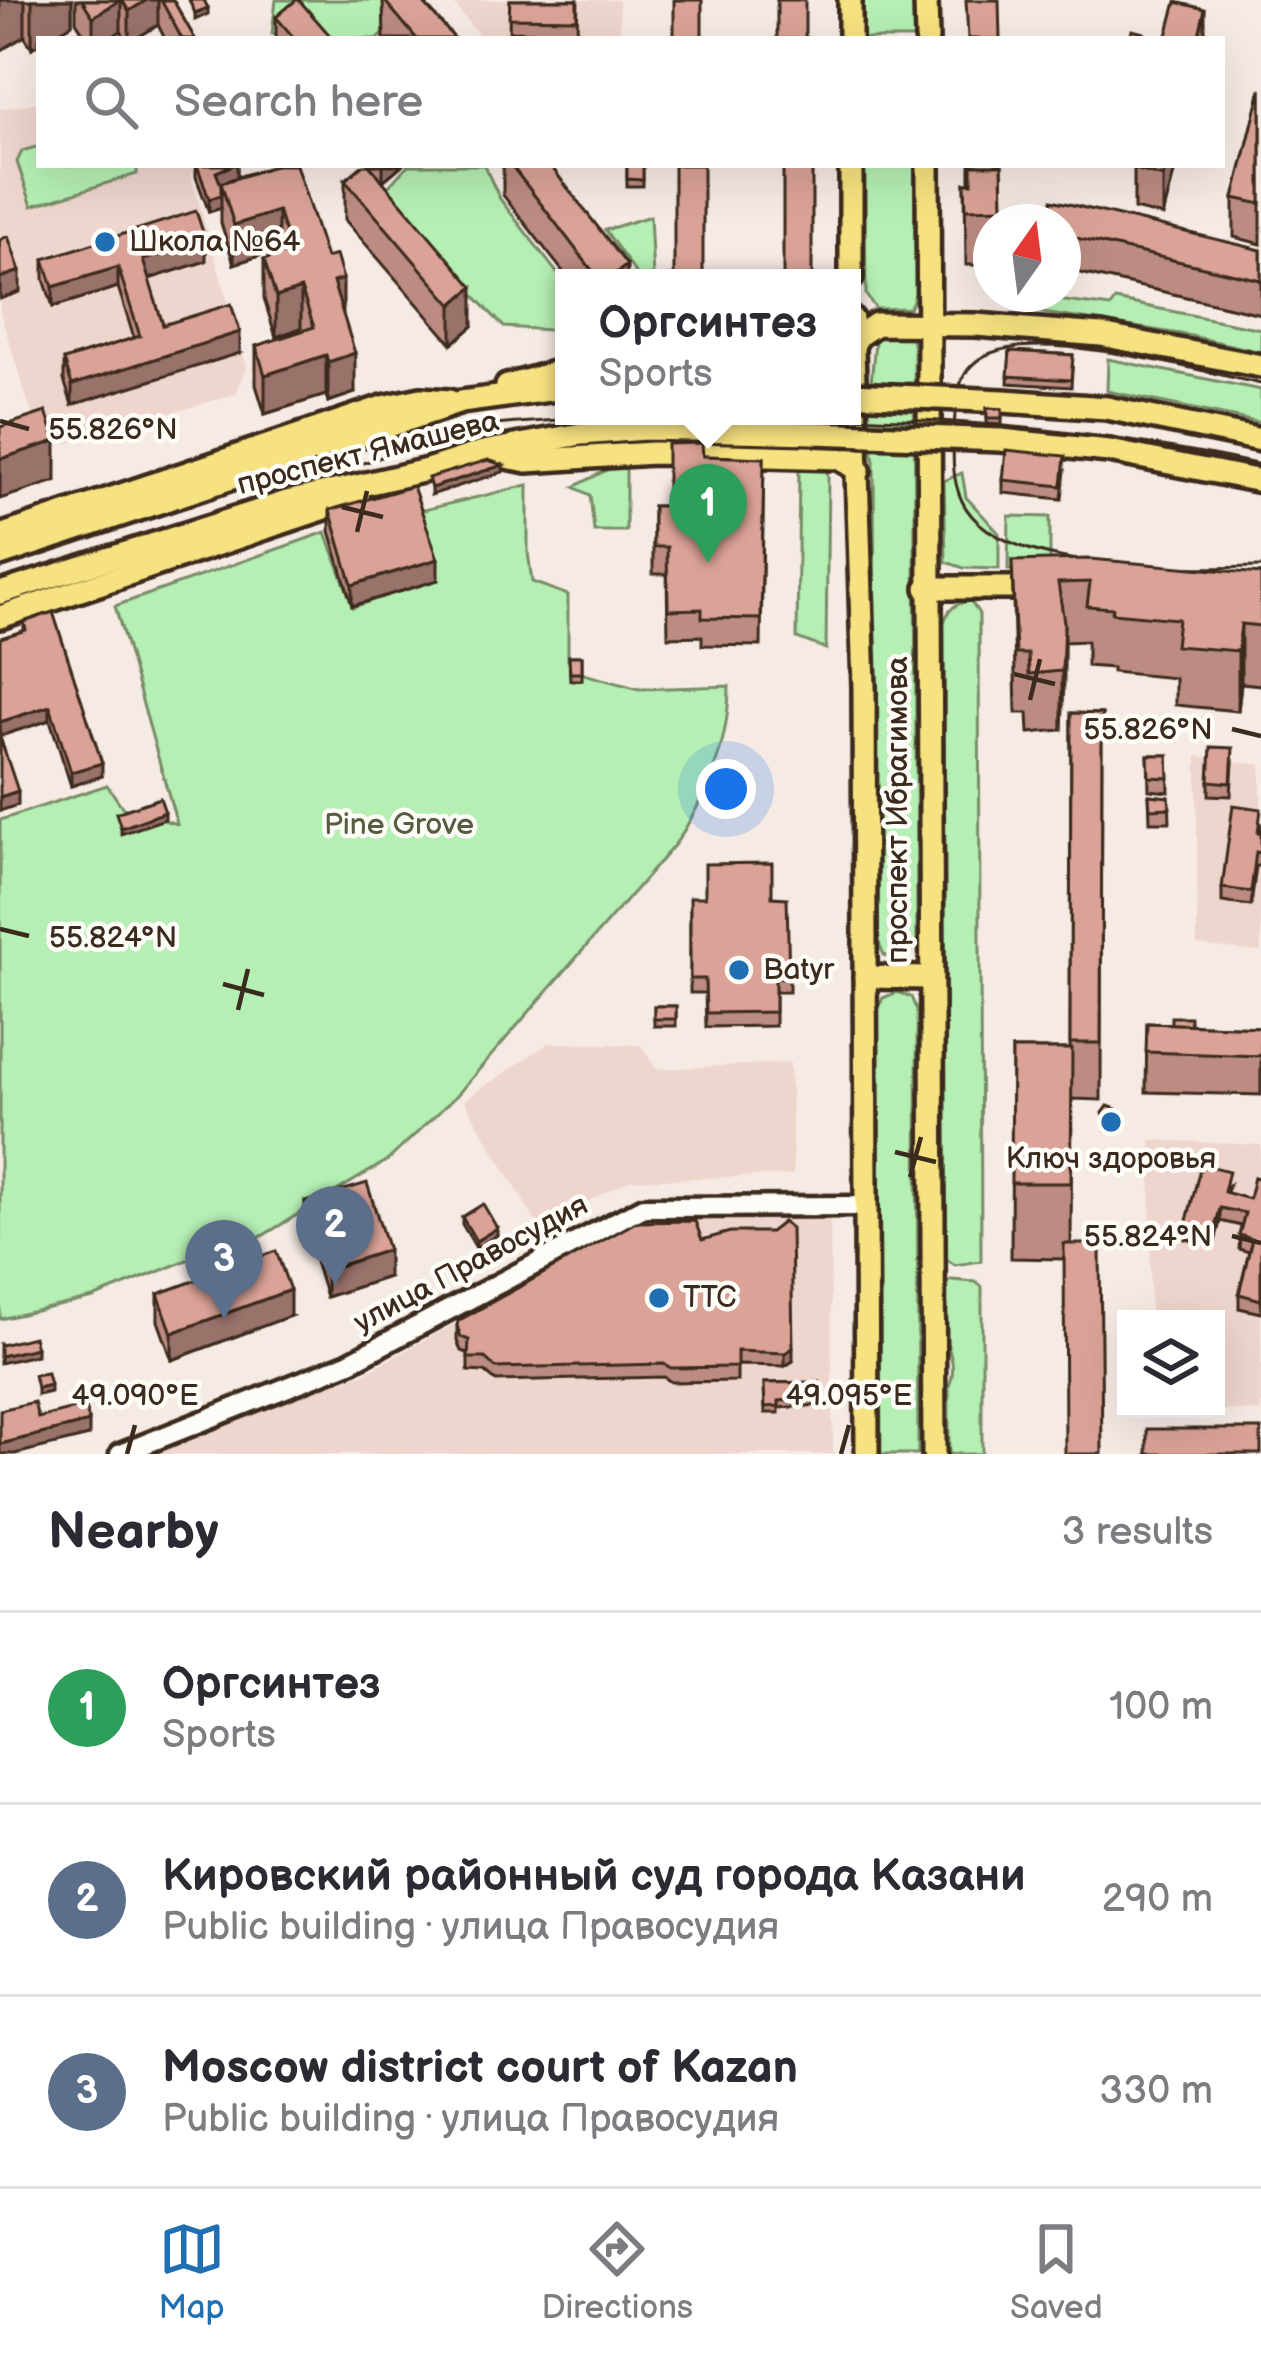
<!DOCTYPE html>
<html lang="en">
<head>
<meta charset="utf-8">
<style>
	body { margin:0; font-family:"Balsamiq Sans",sans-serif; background:#f2f2f3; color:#2b2b33 }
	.controls { position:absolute; right:36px; bottom:36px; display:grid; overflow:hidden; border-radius:0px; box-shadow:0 12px 48px #0002 }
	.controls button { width:108px; height:108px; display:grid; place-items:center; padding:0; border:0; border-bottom:3px solid #e1e1e2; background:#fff; color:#2b2b33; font:60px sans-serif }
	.compass { position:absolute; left:973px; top:204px; width:108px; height:108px; border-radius:50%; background:#fff; box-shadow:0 12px 48px #0002; rotate:14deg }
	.you { position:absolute; left:726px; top:789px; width:42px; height:42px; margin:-30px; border:9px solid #fff; border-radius:50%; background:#1a73e8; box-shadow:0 0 0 18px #1a73e833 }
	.badge { display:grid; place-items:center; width:78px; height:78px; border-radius:50%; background:#1f6fb2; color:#fff; font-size:39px; font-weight:700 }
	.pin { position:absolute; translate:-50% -99px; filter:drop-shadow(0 3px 6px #0008) }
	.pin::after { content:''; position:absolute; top:63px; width:42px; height:36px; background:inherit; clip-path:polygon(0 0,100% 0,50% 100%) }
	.popup { position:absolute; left:555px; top:269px; width:306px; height:156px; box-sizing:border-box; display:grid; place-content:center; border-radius:0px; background:#fff; filter:drop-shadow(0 3px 9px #0005); font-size:39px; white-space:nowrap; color:#7c7c81 }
	.popup b { font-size:45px; color:#2b2b33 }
	.popup::after { content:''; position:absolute; left:50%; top:100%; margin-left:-24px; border:24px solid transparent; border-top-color:#fff }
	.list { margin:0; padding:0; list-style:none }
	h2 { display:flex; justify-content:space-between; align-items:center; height:156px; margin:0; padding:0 48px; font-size:51px }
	h2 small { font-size:39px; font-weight:400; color:#7c7c81 }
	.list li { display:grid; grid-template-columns:78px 1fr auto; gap:36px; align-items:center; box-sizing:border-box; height:192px; padding:0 48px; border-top:3px solid #e1e1e2 }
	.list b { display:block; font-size:45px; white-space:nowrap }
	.list p { margin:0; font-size:39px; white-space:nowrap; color:#7c7c81 }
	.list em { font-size:39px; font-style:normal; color:#7c7c81 }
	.icon { flex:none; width:66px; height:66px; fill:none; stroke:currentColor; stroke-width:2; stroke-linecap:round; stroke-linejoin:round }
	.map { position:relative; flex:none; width:1261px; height:1454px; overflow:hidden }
	.search { position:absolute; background:#fff; box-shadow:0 12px 48px #0002; left:36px; right:36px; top:36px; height:132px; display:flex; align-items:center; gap:30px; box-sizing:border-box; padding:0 42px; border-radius:0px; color:#7c7c81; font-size:45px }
	.sheet { height:732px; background:#fff }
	nav { display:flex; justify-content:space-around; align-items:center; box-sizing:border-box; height:168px; border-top:3px solid #e1e1e2; background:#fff; font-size:33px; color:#7c7c81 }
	nav a { display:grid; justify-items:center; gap:6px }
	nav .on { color:#1f6fb2 }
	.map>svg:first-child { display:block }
	.built { fill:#eed5cd }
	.green { fill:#b5efb3; stroke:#788c68; stroke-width:3 }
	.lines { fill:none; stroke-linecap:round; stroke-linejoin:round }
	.minor-casing { stroke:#3b2a1e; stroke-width:27 }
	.major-casing { stroke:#3b2a1e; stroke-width:30 }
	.minor { stroke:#fdfcf7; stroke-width:18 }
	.major { stroke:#f7e281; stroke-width:21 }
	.tram { stroke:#3b2a1e; stroke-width:3 }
	.major-bridge-casing { stroke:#3b2a1e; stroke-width:30; stroke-linecap:butt }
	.major-bridge { stroke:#f7e281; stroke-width:21 }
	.wall { fill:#bc8c82; stroke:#3b2a1e; stroke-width:3 }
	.shaded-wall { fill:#99726a; stroke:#3b2a1e; stroke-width:3 }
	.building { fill:#dba397; stroke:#3b2a1e; stroke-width:3 }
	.ticks { fill:none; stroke:#3b2a1e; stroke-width:4.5 }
	.poi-dot { fill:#1f6fb2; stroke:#fdfcf7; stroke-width:4.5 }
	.labels { text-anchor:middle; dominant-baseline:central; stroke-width:9; stroke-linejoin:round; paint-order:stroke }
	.poi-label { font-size:30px; fill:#3b2a1e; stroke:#fdfcf7; text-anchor:start }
	.street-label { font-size:30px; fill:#3b2a1e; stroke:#fdfcf7 }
	.park-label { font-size:30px; fill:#5a5b43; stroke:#fdfcf7 }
	.ticks-label { font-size:30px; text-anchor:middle; fill:#3b2a1e; stroke:#fdfcf7; stroke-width:9; stroke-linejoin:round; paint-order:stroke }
</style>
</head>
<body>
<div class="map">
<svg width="1261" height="1454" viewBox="0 0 1261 1454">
	<rect width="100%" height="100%" fill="#f6eae4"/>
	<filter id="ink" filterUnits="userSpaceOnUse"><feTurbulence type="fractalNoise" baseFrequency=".00833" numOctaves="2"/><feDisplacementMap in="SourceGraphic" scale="24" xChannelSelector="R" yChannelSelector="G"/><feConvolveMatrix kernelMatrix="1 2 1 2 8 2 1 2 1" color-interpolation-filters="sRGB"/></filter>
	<g filter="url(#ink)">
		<g class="built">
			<path d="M451,0h168l1,39h-138z"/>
			<path d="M39,102v63h171l-20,8 57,194 -11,27 -172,50 -5,-17 -21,7 -38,-122v-203z"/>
			<path d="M1197,756l64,9v187l-64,-7z"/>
			<path d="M549,1043l92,2 15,24 134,-6 3,112 -163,5 -91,47 -75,-127z"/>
			<path d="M1151,1140l110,5v266l-111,-2h66v-90h-66z"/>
			<path d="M830,1213l3,241h-701l233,-81 283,-156z"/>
		</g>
		<g class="green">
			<path d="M276,0h120l11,14 -29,25h-70l-36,-5z"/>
			<path d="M863,0h52l1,39h-53z"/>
			<path d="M39,146v19h98v9l-105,32 -15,-44 5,-11z"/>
			<path d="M408,165h76l16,34 64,83v49l-60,-4 -124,-131z"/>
			<path d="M865,165h52c1,35 11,114 -8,143l-33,1 -10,-14z"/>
			<path d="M650,216l3,61 -14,1 -34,-48z"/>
			<path d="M1028,296l82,11 5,-7 146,29v23l-74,-17 -157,-24z"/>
			<path d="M885,333h18l9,4 2,13 3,590 -6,14 -13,6 -14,-5 -6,-14 -2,-91 -2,-390c-10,-39 -2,-80 1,-119z"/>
			<path d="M1108,359l153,31v33l-154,-32z"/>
			<path d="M626,460v71h-32l-4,-36 -16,-8z"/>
			<path d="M799,467l28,4 1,5 -2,173 -29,-11z"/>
			<path d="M962,473l4,24 33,36v36l-35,-1 -18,-6 -2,-81z"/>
			<path d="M528,485v67l4,30 36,13v65l8,12 63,17 90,-3c0,56 -22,110 -53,157l-219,252 -69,65 -126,76 -75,24 -94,38 -93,21v-499l107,-35 16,23 54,16 -62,-218 211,-74 27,75 84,-29 -18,-67z"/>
			<path d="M1009,516l41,1v53h-42z"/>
			<path d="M971,601l8,13 2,647 -26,4 -9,-6 -2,-635c3,-14 12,-22 27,-23z"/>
			<path d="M897,992l14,5 6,14 1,443h-37l-3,-443 5,-13z"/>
			<path d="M951,1280l25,2 6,5v167h-33v-68c8,-19 1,-31 -4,-50 -3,-15 0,-36 0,-52z"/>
		</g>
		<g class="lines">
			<defs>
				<path id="minor" d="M120,1454l228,-91 296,-156 220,-1"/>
				<g id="major">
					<path d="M850,0v39"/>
					<path d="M926,0l1,39"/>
					<path d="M928,165l6,1289"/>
					<path d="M851,278v-113"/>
					<path d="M852,319l12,368 3,767"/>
					<path d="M852,348l6,-12 18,-12 100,1 125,10 160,31"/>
					<path d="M507,386l57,-16"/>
					<path d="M1003,401l104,7 154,32"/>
					<path d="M1001,440l108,11 152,30"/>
					<path d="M497,455l30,6 126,-8 186,5 20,12"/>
					<path d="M0,536l383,-129 38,-8 28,2"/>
					<path d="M0,555l461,-153 103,-14"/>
					<path d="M927,588h114"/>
					<path d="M0,593l287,-91 140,-32 56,-18 98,-18 64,-5 170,4"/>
					<path d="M0,617l358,-120"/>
					<path d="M865,977l64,1"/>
				</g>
			</defs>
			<use href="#minor" class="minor-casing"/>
			<use href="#major" class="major-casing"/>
			<use href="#minor" class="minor"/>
			<use href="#major" class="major"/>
			<g class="tram">
				<path d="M1261,384c-64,-14 -210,-54 -270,-31 -34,13 -35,44 -37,76 -1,24 -3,49 8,72 36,76 226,67 299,66"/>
				<path d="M791,416c157,1 316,15 470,49"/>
				<path d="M0,580l431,-139 62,-16 118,-9"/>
			</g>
			<defs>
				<g id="major-bridge">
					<path d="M852,394l151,7"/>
					<path d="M815,433l186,7"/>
				</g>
			</defs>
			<use href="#major-bridge" class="major-bridge-casing"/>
			<use href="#major-bridge" class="major-bridge"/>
		</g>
		<g class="wall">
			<path d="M0,0h72v24l-25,15h-8l-7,9z"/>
			<path d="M76,0h97l22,39h-30l-7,-14 -23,14h-9l-5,-8 -13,8h-21l-11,-18z"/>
			<path d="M383,0h38l34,39h-71z"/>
			<path d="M510,0h68l-1,33 -68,-2z"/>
			<path d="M276,17l57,22h-57z"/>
			<path d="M1261,89v155l-27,-7v-39z"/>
			<path d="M196,165h41v12l40,-12 66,151 12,77 -27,9 -2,-7 -61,19 -9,-29v-39l46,-15 -1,-3 -25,9 -12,-38v-39l15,-5 -1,-5 -44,14 -13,-41v-15l-12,4 -13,-35z"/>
			<path d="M369,165h33l-19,16z"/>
			<path d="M503,165h47l77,113h-59l-65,-83z"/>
			<rect x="627" y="165" width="16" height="21"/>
			<path d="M970,165h32l1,57h-12v43h-25l-1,-82h5z"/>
			<path d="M1176,165l-13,51 -29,-7v-40z"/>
			<path d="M345,180l128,146 -21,18 -107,-124z"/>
			<path d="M1063,222l198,28v64l-198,-45z"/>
			<path d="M44,259l162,2 -58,18 15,46 77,28 -168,52 -8,-25v-20l70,-22 -16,-51 -65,20 -9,-28z"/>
			<path d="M1010,351l63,4 -2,32 -63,-4z"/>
			<path d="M987,408l15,1v16l-15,-1z"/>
			<path d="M729,416h94v2z"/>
			<path d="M703,456l61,2 -3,188 -59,-1v-9l-34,1 -1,-63h-14v-68h14z"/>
			<path d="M1065,470l-3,29 -59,-6v-13z"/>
			<path d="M330,510l108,70 -86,26 -22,-75z"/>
			<path d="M1012,561l249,13v111l-20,-2 -3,28 -63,-6v-27l-63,-6v-4l-25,-2v-25l-23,1 -2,88 -33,3 -1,-20h-12z"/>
			<path d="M24,622l78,154 -31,10 -21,-66 -50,16 24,-105z"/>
			<path d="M569,656h13v24h-12z"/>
			<path d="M1071,713l31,1 -1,386 -29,-1 -1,145 -7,15 -53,-1 1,-209h58z"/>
			<path d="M1148,755h20l1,37 -20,-2z"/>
			<path d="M1233,762l-2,34 -22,-1v-14z"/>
			<path d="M1149,795l20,2 1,25h-20z"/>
			<path d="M1261,826v40h-5l-5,40 -29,-4v-14z"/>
			<path d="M772,897l17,82v13h-14v34l-69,1 -1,-34h-15v-82z"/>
			<rect x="654" y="1006" width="22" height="20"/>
			<path d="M1147,1023l114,4v68l-115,-3z"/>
			<path d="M1261,1179v134l-22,-5v-14l10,-42 -10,-3 2,-23 -21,-5 -6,25 -28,-7v-14l43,-40 -2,8 22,6z"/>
			<path d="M305,1202l83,75 -62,20 -21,-68z"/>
			<path d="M462,1217l35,18 -21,13 -14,-24z"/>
			<path d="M702,1240l91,121 -8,5 -48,-1v16l-66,1 -7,-5 -168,4 -11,-9 -17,-1v-18l-7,-2 -4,-11v-14z"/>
			<path d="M158,1294l132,22 -118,44 -14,-39z"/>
			<path d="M819,1382l2,23 -42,3v5h-14l-1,-30z"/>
		</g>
		<g class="shaded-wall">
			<path d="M0,0h25v36l-25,15z"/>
			<path d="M32,0h40v24l-25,15h-8v5l-7,4z"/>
			<path d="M121,0v31l-13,8h-15v-22z"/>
			<path d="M147,0h11v25l-23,14h-6v-28z"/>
			<path d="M208,8v6l-13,6v-7z"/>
			<path d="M1205,9v30h-7z"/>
			<path d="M233,165h4v12l-21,8v-13z"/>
			<path d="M383,165h19l-19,16z"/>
			<path d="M1166,165h10l-13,51v-39z"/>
			<path d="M221,195v13l-12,4v-13z"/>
			<path d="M278,211v39l-44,14v-39z"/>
			<path d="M206,241v20l-63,20v-21z"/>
			<path d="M627,265v13h-17z"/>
			<path d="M118,267v20l-65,20v-20z"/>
			<path d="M20,271v21l-20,7v-21z"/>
			<path d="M343,279v39l-10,-36z"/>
			<path d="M473,287v39l-21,18v-39z"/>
			<path d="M301,289v39l-25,9v-40z"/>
			<path d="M240,332v21l-168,52v-20z"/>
			<path d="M355,353v40l-27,9v-40z"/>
			<path d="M326,355v40l-61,19v-39z"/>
			<path d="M56,441v40l-56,18v-40z"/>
			<path d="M503,465v7l-72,23v-7z"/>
			<path d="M438,559v21l-86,26v-21z"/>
			<path d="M1064,622v60l-2,48v-59z"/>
			<path d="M1241,624v59l-3,28v-60z"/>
			<path d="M50,706v14l-50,16v-14z"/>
			<path d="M102,763v13l-31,10v-14z"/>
			<path d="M18,791v14l-18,6v-14z"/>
			<path d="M165,812v7l-44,15v-6z"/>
			<path d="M1119,1118v6l-13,5v-7z"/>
			<path d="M1220,1208v13l-6,25v-14z"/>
			<path d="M497,1228v7l-21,13v-7z"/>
			<path d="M388,1250v27l-62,20v-27z"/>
			<path d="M290,1290v26l-118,44v-27z"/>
			<path d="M36,1348v7l-36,8v-7z"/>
			<path d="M793,1348v13l-8,5v-13z"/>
			<path d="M50,1385v7l-13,3v-7z"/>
			<path d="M89,1422v14l-74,18h-15v-10z"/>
		</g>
		<g class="building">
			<path d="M82,0h38l-27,17z"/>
			<path d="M122,0h25l-18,11z"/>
			<path d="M161,0h12l22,39h-13z"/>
			<path d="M189,0h15l4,8 -13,5z"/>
			<path d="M296,0h3l34,39h-38l-19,-22z"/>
			<path d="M384,0h37l34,39h-38z"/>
			<path d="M510,0h67v19l-68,-1z"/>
			<rect x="674" y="0" width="28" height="39"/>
			<rect x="777" y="0" width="28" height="39"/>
			<path d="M966,0h33l1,39h-32z"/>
			<path d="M1176,2l29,7 -7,30h-32z"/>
			<path d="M1132,30l12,3 -2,6h-12z"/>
			<path d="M1261,89v115l-27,-6z"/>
			<path d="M197,165h36l-17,7 5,13v10l-12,4z"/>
			<path d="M277,165h19l30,93 10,-3 7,24 -10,3 22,71 -27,9 -2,-7 -61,20 -9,-29 58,-19 -13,-38 -25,8 -12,-37 27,-9 -13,-40 -44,14 -13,-42z"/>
			<path d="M363,165h6l104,122 -21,18 -107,-125z"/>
			<path d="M511,165h39l77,100 -17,13h-12z"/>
			<path d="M627,165h16v15l-16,-1z"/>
			<rect x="674" y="165" width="29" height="113"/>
			<rect x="783" y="165" width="29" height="113"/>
			<path d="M972,165h30l1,43 -37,1 -1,-26h7z"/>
			<path d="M1135,165h31l-3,12 -29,-8z"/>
			<path d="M1052,200l209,50v30l-198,-45v-13h-16z"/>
			<path d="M196,211l10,30 -63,19 20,65 68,-21 9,28 -168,53 -8,-25 76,-24 -22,-69 -65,20 -9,-28z"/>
			<path d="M8,236l12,35 -20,7v-38z"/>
			<path d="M1010,351l63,4 -2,25 -63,-4z"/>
			<path d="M987,408l15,1v9h-15z"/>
			<path d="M46,412l10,29 -56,18v-32z"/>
			<path d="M702,443l1,13 61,2 -3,161 -59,-1v-9l-34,1 -1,-63h-14v-41h14v-62z"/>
			<path d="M1006,450l59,6 -3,30 -59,-6z"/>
			<path d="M488,460l15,5 -72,23 -3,-10z"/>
			<path d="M413,486l25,73 -86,26 -22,-75z"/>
			<path d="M1090,559l171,15v52l-20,-2 -3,27 -63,-5 3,-27 -66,-6 1,-5 -26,-2 3,-24 -32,1 6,39 -2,49 -33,3 -1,-20h-12l-4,-93z"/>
			<path d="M53,612l49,151 -31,9 -21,-66 -50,16v-84l26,-8 -2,-8z"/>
			<path d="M569,656h13v17h-12z"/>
			<path d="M1071,713l31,1 -1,329h-31z"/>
			<path d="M0,737l18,54 -18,6z"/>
			<path d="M1211,747l22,1 -2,35 -22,-2z"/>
			<path d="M1148,755h20l1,23 -20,-1z"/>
			<path d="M1149,795l20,2 1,11 -20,1z"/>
			<path d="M160,798l5,14 -44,16 -5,-15z"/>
			<path d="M1233,805l28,4 -3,24h3v20l-5,-1 -5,40 -29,-4z"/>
			<path d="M772,863v34l15,1 2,81 -14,-1v34l-69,1 -1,-34h-15v-82h15v-33z"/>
			<rect x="654" y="1006" width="22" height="13"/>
			<path d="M1171,1017h19v8l-19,-1z"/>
			<path d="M1147,1023l114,4v29l-115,-4z"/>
			<path d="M1012,1049h60l-1,134h-60z"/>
			<path d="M1108,1106l8,3 3,9 -13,4 -3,-9z"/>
			<path d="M1201,1164l28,7 -5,21 25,7 5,-22 7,2v121l-22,-6 13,-55 -13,-4 6,-22 -25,-5 -6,24 -28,-7z"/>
			<path d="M367,1183l21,67 -62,20 -21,-68z"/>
			<path d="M483,1204l14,24 -21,13 -14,-24z"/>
			<path d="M695,1221l7,19 28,-8h40l13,-10 8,6 2,120 -8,5 -48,-2v16l-66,1 -7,-4 -168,4 -11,-10h-17l1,-18 -8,-3 -4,-11 1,-5 178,-99z"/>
			<path d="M1064,1244h36l2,210h-37z"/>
			<path d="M276,1251l14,39 -118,43 -14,-39z"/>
			<path d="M33,1337l3,11 -36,8v-14l1,3z"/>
			<path d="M47,1373l3,12 -13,3 -3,-13z"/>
			<path d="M819,1382l2,16 -42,3v5l-14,1 -1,-24z"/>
			<path d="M34,1402l4,16 47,-12 4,16 -89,22v-34z"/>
			<rect x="1147" y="1429" width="114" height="25"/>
		</g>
	</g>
	<path class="ticks" d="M0,421l29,8M342,507l41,10M357,532l10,-41M1014,674l41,10M1030,700l10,-41M1232,729l29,7M0,929l29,7M223,984l41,11M238,1010l10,-41M895,1152l41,10M910,1177l11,-40M1232,1236l29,7M127,1454l8,-29M841,1454l8,-29"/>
	<g class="poi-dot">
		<circle cx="105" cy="242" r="12"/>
		<circle cx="739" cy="970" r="12"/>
		<circle cx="1111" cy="1122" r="12"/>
		<circle cx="659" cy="1298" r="12"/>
	</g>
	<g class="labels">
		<g class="poi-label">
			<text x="129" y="242">Школа №64</text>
			<text x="763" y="970">Batyr</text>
			<text x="1111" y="1159" text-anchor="middle">Ключ здоровья</text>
			<text x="683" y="1298">ТТС</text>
		</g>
		<g class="street-label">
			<text transform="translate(368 453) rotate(-14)">проспект Ямашева</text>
			<text transform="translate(898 810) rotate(-90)">проспект Ибрагимова</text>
			<text transform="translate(471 1264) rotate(-28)">улица Правосудия</text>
		</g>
		<g class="park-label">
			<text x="399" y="825">Pine Grove</text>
		</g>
	</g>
	<g class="ticks-label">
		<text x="113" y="439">55.826°N</text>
		<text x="1148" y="739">55.826°N</text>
		<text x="113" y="947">55.824°N</text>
		<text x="1148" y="1246">55.824°N</text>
		<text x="135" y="1405">49.090°E</text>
		<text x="849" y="1405">49.095°E</text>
	</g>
</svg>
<div class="controls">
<button><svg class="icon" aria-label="layers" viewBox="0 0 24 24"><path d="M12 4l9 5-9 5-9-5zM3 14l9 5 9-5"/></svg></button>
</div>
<svg class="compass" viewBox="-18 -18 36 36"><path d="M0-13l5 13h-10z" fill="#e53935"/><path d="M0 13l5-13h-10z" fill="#7c7c81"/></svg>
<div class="you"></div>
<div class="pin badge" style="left:708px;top:563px;background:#2e9e5b">1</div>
<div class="popup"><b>Оргсинтез</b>Sports</div>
<div class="pin badge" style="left:335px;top:1285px;background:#5c6f8a">2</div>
<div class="pin badge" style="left:224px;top:1319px;background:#5c6f8a">3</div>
<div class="search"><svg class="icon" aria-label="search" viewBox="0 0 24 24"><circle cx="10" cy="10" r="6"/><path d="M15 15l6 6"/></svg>Search here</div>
</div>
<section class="sheet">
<h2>Nearby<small>3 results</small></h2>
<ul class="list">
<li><span class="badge" style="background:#2e9e5b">1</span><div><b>Оргсинтез</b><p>Sports</p></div><em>100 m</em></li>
<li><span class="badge" style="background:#5c6f8a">2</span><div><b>Кировский районный суд города Казани</b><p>Public building · улица Правосудия</p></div><em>290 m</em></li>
<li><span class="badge" style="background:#5c6f8a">3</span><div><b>Moscow district court of Kazan</b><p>Public building · улица Правосудия</p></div><em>330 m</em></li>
</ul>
</section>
<nav>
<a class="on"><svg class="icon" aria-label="map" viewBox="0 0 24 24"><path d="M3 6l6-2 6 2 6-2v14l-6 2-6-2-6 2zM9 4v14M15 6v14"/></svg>Map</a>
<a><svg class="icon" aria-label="directions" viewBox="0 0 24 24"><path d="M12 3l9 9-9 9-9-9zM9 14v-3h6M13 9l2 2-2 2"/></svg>Directions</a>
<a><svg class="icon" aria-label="saved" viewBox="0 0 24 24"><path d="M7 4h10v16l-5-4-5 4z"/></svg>Saved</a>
</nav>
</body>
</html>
